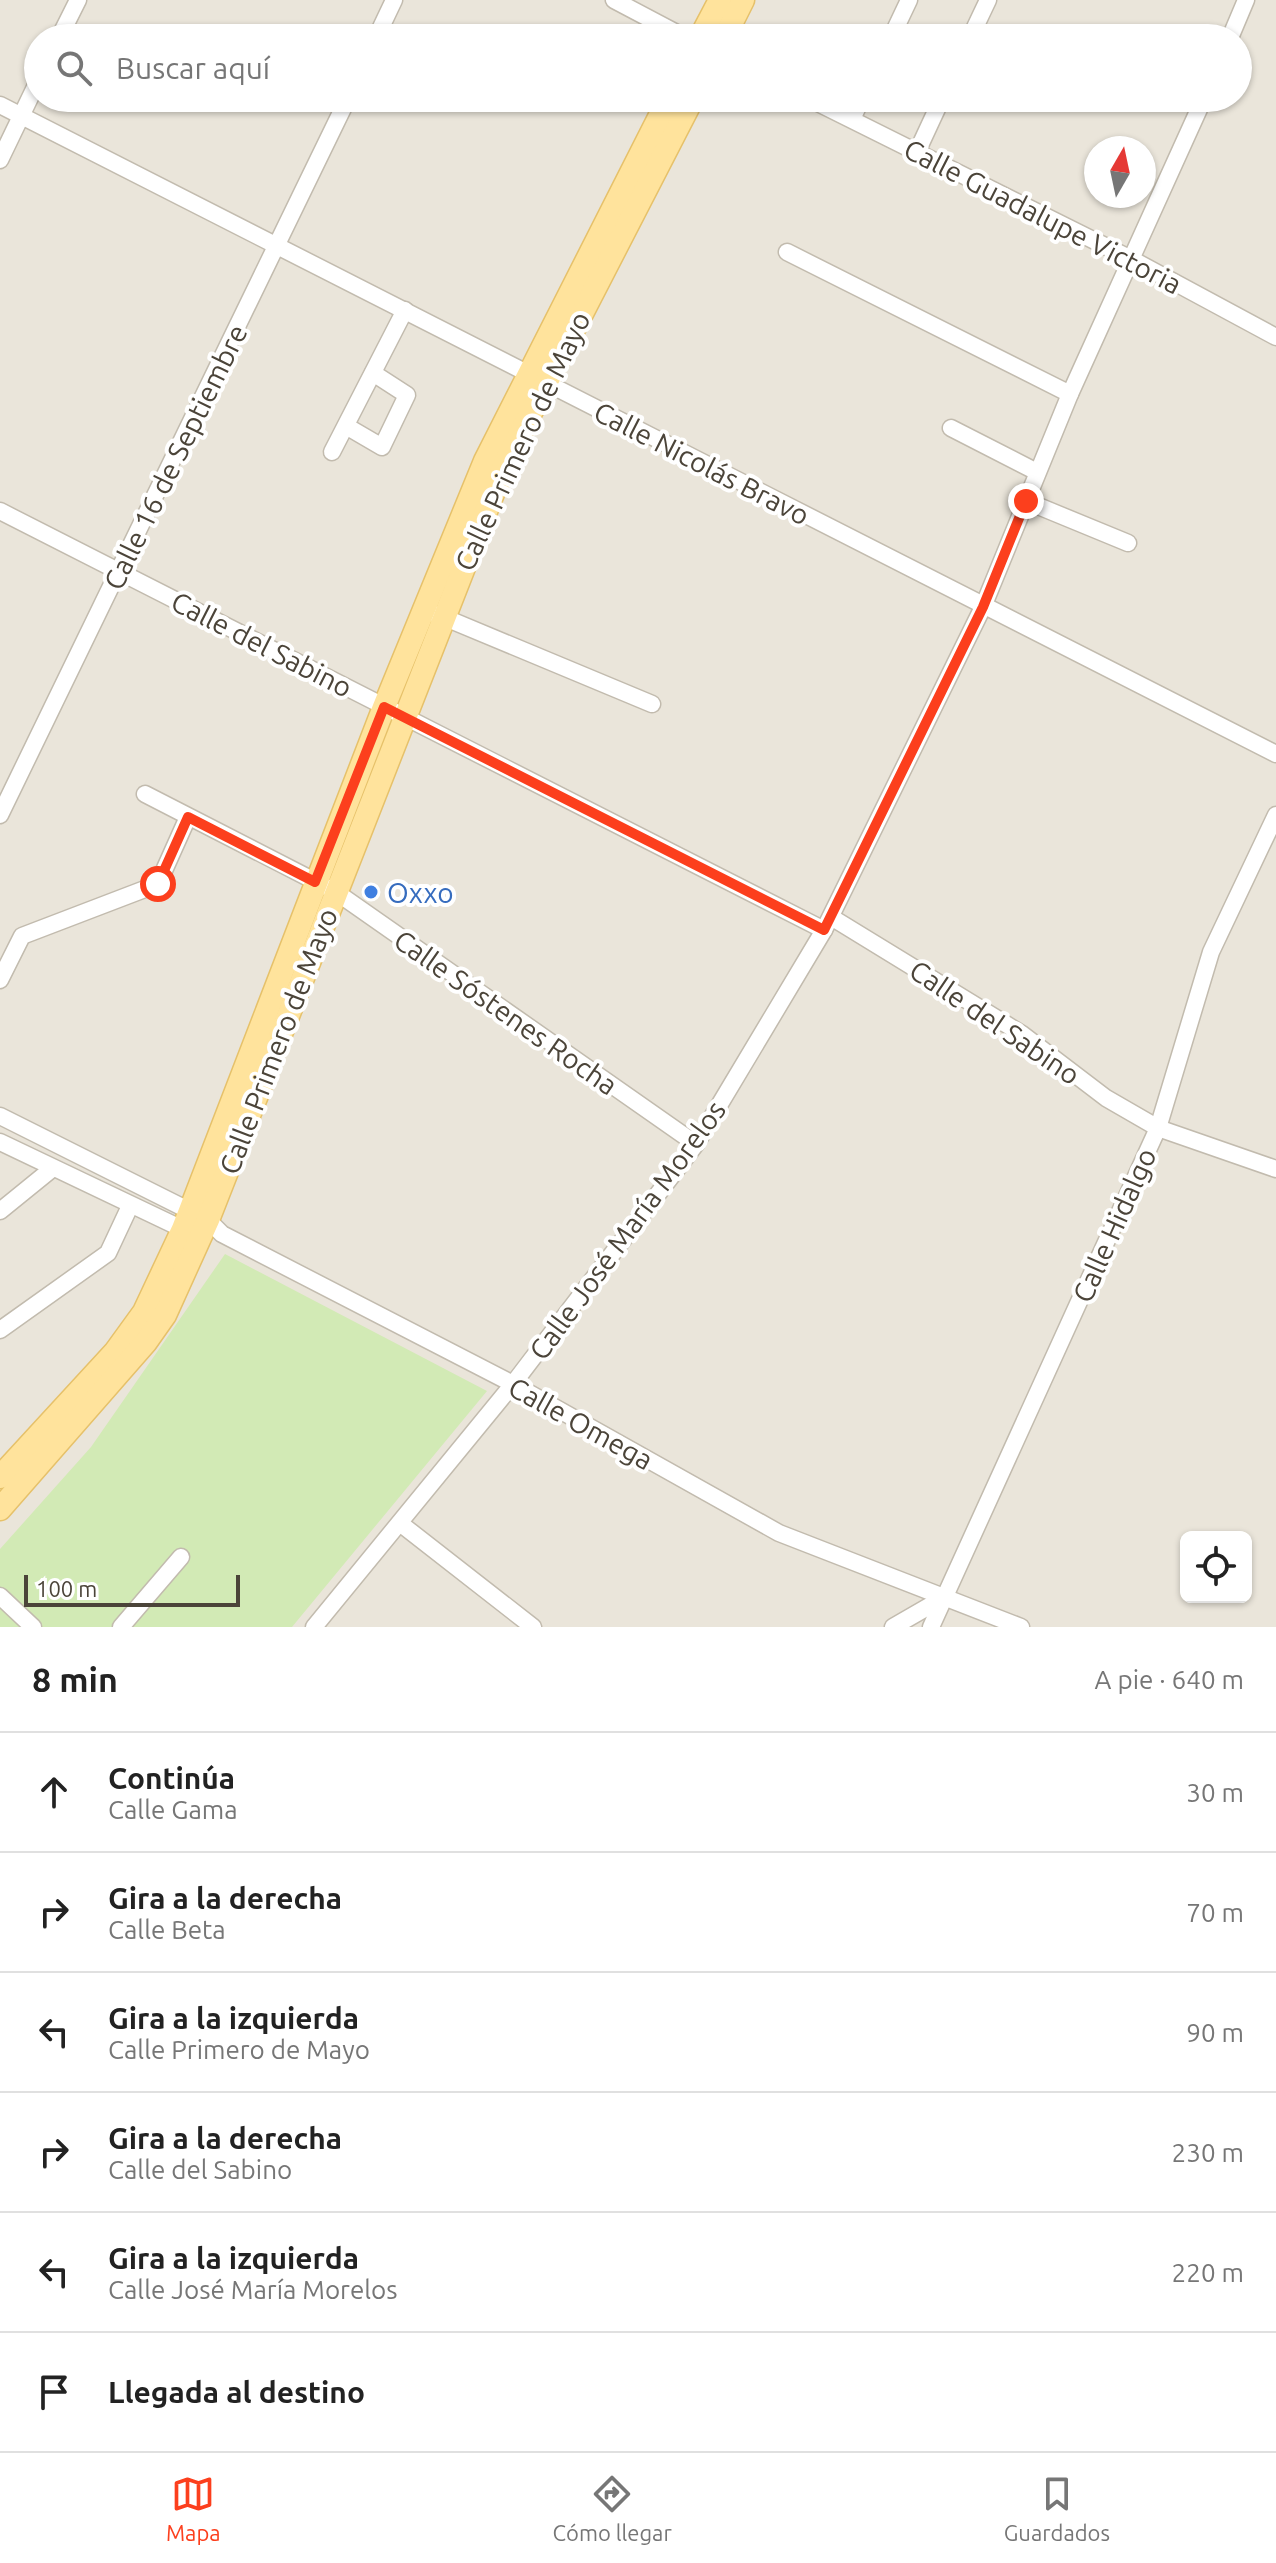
<!DOCTYPE html>
<html lang="es">
<head>
<meta charset="utf-8">
<style>
	body { margin:0; font-family:Ubuntu,sans-serif; background:#f6f6f6; color:#222 }
	.controls { position:absolute; right:24px; bottom:24px; display:grid; overflow:hidden; border-radius:12px; box-shadow:0 2px 6px #0004 }
	.controls button { width:72px; height:72px; display:grid; place-items:center; padding:0; border:0; border-bottom:2px solid #e0e0e0; background:#fff; color:#222; font:40px sans-serif }
	.compass { position:absolute; left:1084px; top:136px; width:72px; height:72px; border-radius:50%; background:#fff; box-shadow:0 2px 6px #0004; rotate:9deg }
	.scale { position:absolute; left:24px; bottom:20px; width:216px; box-sizing:border-box; padding-left:8px; border:4px solid #4b4439; border-top:0; font-size:22px; line-height:28px; white-space:nowrap; color:#4b4439; -webkit-text-stroke:6px #fff; paint-order:stroke }
	.stop { position:absolute; width:24px; height:24px; margin:-18px; border:6px solid #fc3f1d; border-radius:50%; background:#fff }
	.stop.end { background:#fc3f1d; border-color:#fff; box-shadow:0 2px 8px #0008 }
	.list { margin:0; padding:0; list-style:none }
	h2 { display:flex; justify-content:space-between; align-items:center; height:104px; margin:0; padding:0 32px; font-size:34px }
	h2 small { font-size:26px; font-weight:400; color:#767676 }
	.list li { display:grid; grid-template-columns:52px 1fr auto; gap:24px; align-items:center; box-sizing:border-box; height:120px; padding:0 32px; border-top:2px solid #e0e0e0 }
	.list b { display:block; font-size:30px; white-space:nowrap }
	.list p { margin:0; font-size:26px; white-space:nowrap; color:#767676 }
	.list em { font-size:26px; font-style:normal; color:#767676 }
	.icon { flex:none; width:44px; height:44px; fill:none; stroke:currentColor; stroke-width:2; stroke-linecap:round; stroke-linejoin:round }
	.map { position:relative; flex:none; width:1276px; height:1627px; overflow:hidden }
	.search { position:absolute; background:#fff; box-shadow:0 2px 6px #0004; left:24px; right:24px; top:24px; height:88px; display:flex; align-items:center; gap:20px; box-sizing:border-box; padding:0 28px; border-radius:44px; color:#767676; font-size:30px }
	.sheet { height:824px; background:#fff }
	nav { display:flex; justify-content:space-around; align-items:center; box-sizing:border-box; height:112px; border-top:2px solid #e0e0e0; background:#fff; font-size:22px; color:#767676 }
	nav a { display:grid; justify-items:center; gap:4px }
	nav .on { color:#fc3f1d }
	.map>svg:first-child { display:block }
	.residential { fill:#eae5da; fill-rule:evenodd }
	.green { fill:#d2eab5 }
	.lines { fill:none; stroke-linecap:round; stroke-linejoin:round }
	.minor-casing { stroke:#c2bbae; stroke-width:19 }
	.major-casing { stroke:#e6c16a; stroke-width:25 }
	.minor { stroke:#fff; stroke-width:16 }
	.major { stroke:#ffe39c; stroke-width:22 }
	.route { stroke:#fc3f1d; stroke-width:10 }
	.shop-dot { fill:#3f7fe0; stroke:#fff; stroke-width:3 }
	.labels { text-anchor:middle; dominant-baseline:central; stroke-width:8; stroke-linejoin:round; paint-order:stroke }
	.street-label { font-size:28px; fill:#4b4439; stroke:#fff }
	.shop-label { font-size:28px; fill:#366cbe; stroke:#fff; text-anchor:start }
</style>
</head>
<body>
<div class="map">
<svg width="1276" height="1627" viewBox="0 0 1276 1627">
	<rect width="100%" height="100%" fill="#f6f3ec"/>
	<path class="residential" d="M0,0h1276v1627h-1276zM38,38h1200v60h-1200zM1096,148h48v48h-48zM1186,1537h60v60h-60z"/>
	<path class="green" d="M225,1254l262,137 -195,236h-292v-78l91,-102z"/>
	<g class="lines">
		<defs>
			<g id="minor">
				<path d="M614,0l72,38"/>
				<path d="M59,38l19,-38"/>
				<path d="M376,38l18,-38"/>
				<path d="M891,38l18,-38"/>
				<path d="M970,38l18,-38"/>
				<path d="M1230,38l16,-38"/>
				<path d="M808,98l325,162 143,77"/>
				<path d="M0,105l1276,649"/>
				<path d="M852,119l10,-21"/>
				<path d="M917,152l25,-54"/>
				<path d="M0,160l38,-79"/>
				<path d="M787,252l283,142"/>
				<path d="M346,426l36,21 25,-52 -34,-22"/>
				<path d="M951,428l86,44"/>
				<path d="M332,452l73,-142"/>
				<path d="M1026,501l102,42"/>
				<path d="M0,511l824,419"/>
				<path d="M436,614l216,90"/>
				<path d="M145,794l191,98 360,252"/>
				<path d="M0,815l348,-717"/>
				<path d="M831,917l191,117 84,64 52,30 118,41"/>
				<path d="M0,980l22,-44 136,-52 30,-67"/>
				<path d="M0,1116l208,104 14,14 291,150 266,149 242,94"/>
				<path d="M0,1142l193,92"/>
				<path d="M0,1211l53,-43"/>
				<path d="M0,1330l108,-77 22,-47"/>
				<path d="M401,1524l132,103"/>
				<path d="M0,1596l33,31"/>
				<path d="M121,1627l60,-70"/>
				<path d="M314,1627l199,-243 183,-240 128,-214 159,-323 87,-213 134,-296"/>
				<path d="M893,1627l52,-30"/>
				<path d="M931,1627l227,-499 53,-176 65,-137"/>
			</g>
			<g id="major">
				<path d="M700,38l20,-38"/>
				<path d="M724,38l19,-38"/>
				<path d="M0,1477l115,-125 29,-40 39,-83 201,-522 101,-246 184,-363"/>
				<path d="M0,1509l146,-167 19,-27 43,-95 297,-757 188,-365"/>
			</g>
		</defs>
		<use href="#minor" class="minor-casing"/>
		<use href="#major" class="major-casing"/>
		<use href="#minor" class="minor"/>
		<use href="#major" class="major"/>
	</g>
	<g class="lines">
		<path class="route" d="M158,884l30,-67 127,65 69,-175 440,223 159,-323 43,-106"/>
	</g>
	<circle class="shop-dot" cx="371" cy="892" r="8"/>
	<g class="labels">
		<g class="street-label">
			<text transform="translate(1043 216) rotate(27)">Calle Guadalupe Victoria</text>
			<text transform="translate(522 441) rotate(-65)">Calle Primero de Mayo</text>
			<text transform="translate(175 457) rotate(-64)">Calle 16 de Septiembre</text>
			<text transform="translate(702 463) rotate(27)">Calle Nicolás Bravo</text>
			<text transform="translate(262 644) rotate(27)">Calle del Sabino</text>
			<text transform="translate(506 1012) rotate(35)">Calle Sóstenes Rocha</text>
			<text transform="translate(995 1022) rotate(34)">Calle del Sabino</text>
			<text transform="translate(278 1041) rotate(-69)">Calle Primero de Mayo</text>
			<text transform="translate(1114 1225) rotate(-66)">Calle Hidalgo</text>
			<text transform="translate(627 1230) rotate(-54)">Calle José María Morelos</text>
			<text transform="translate(581 1423) rotate(29)">Calle Omega</text>
		</g>
		<g class="shop-label">
			<text x="387" y="892">Oxxo</text>
		</g>
	</g>
</svg>
<div class="controls">
<button><svg class="icon" aria-label="locate" viewBox="0 0 24 24"><circle cx="12" cy="12" r="6"/><path d="M12 2v4M12 18v4M2 12h4M18 12h4"/></svg></button>
</div>
<svg class="compass" viewBox="-18 -18 36 36"><path d="M0-13l5 13h-10z" fill="#e53935"/><path d="M0 13l5-13h-10z" fill="#767676"/></svg>
<div class="scale">100 m</div>
<div class="stop" style="left:158px;top:884px"></div>
<div class="stop end" style="left:1026px;top:501px"></div>
<div class="search"><svg class="icon" aria-label="search" viewBox="0 0 24 24"><circle cx="10" cy="10" r="6"/><path d="M15 15l6 6"/></svg>Buscar aquí</div>
</div>
<section class="sheet">
<h2>8 min<small>A pie · 640 m</small></h2>
<ul class="list">
<li><svg class="icon" aria-label="ahead" viewBox="0 0 24 24"><path d="M12 20V5M6 11l6-6 6 6"/></svg><div><b>Continúa</b><p>Calle Gama</p></div><em>30 m</em></li>
<li><svg class="icon" aria-label="right" viewBox="0 0 24 24"><path d="M7 20v-9h11M14 6l5 5-5 5"/></svg><div><b>Gira a la derecha</b><p>Calle Beta</p></div><em>70 m</em></li>
<li><svg class="icon" aria-label="left" viewBox="0 0 24 24"><path d="M17 20v-9H6M10 6l-5 5 5 5"/></svg><div><b>Gira a la izquierda</b><p>Calle Primero de Mayo</p></div><em>90 m</em></li>
<li><svg class="icon" aria-label="right" viewBox="0 0 24 24"><path d="M7 20v-9h11M14 6l5 5-5 5"/></svg><div><b>Gira a la derecha</b><p>Calle del Sabino</p></div><em>230 m</em></li>
<li><svg class="icon" aria-label="left" viewBox="0 0 24 24"><path d="M17 20v-9H6M10 6l-5 5 5 5"/></svg><div><b>Gira a la izquierda</b><p>Calle José María Morelos</p></div><em>220 m</em></li>
<li><svg class="icon" aria-label="arrive" viewBox="0 0 24 24"><path d="M6 21V4h12l-3 4 3 4H6"/></svg><div><b>Llegada al destino</b></div></li>
</ul>
</section>
<nav>
<a class="on"><svg class="icon" aria-label="map" viewBox="0 0 24 24"><path d="M3 6l6-2 6 2 6-2v14l-6 2-6-2-6 2zM9 4v14M15 6v14"/></svg>Mapa</a>
<a><svg class="icon" aria-label="directions" viewBox="0 0 24 24"><path d="M12 3l9 9-9 9-9-9zM9 14v-3h6M13 9l2 2-2 2"/></svg>Cómo llegar</a>
<a><svg class="icon" aria-label="saved" viewBox="0 0 24 24"><path d="M7 4h10v16l-5-4-5 4z"/></svg>Guardados</a>
</nav>
</body>
</html>
